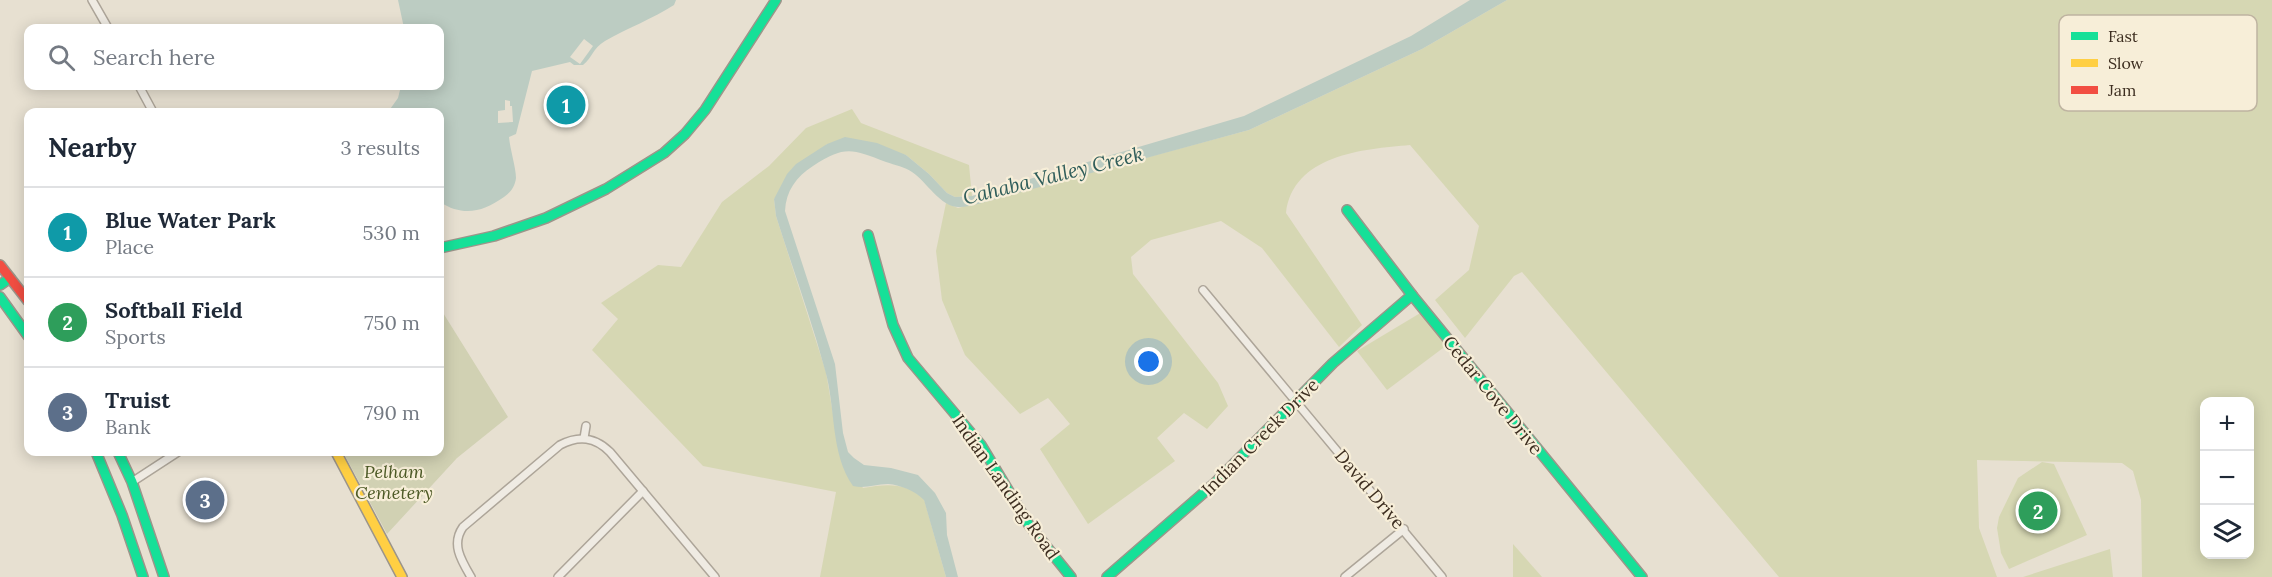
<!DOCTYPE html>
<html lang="en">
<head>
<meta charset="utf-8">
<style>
	body { margin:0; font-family:Lora,serif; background:#f6f6f7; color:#1f2937 }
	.controls { position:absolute; right:18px; bottom:18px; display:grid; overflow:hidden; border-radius:12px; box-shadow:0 3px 15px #0003 }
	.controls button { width:54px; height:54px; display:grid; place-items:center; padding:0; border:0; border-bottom:2px solid #e0e1e3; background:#fff; color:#1f2937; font:30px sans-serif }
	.you { position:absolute; left:1149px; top:362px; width:21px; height:21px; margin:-15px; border:4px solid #fff; border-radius:50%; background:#1a73e8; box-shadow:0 0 0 9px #1a73e833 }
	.badge { display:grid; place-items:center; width:39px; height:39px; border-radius:50%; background:#7c3aed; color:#fff; font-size:20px; font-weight:700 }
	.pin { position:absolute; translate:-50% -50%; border:3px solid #fff; box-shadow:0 2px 6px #0006 }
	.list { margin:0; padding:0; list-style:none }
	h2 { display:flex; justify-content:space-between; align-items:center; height:78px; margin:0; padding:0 24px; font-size:26px }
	h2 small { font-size:20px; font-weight:400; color:#747a83 }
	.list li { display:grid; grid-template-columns:39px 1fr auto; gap:18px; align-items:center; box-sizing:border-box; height:90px; padding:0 24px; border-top:2px solid #e0e1e3 }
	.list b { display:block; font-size:22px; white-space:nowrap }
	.list p { margin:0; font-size:20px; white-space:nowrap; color:#747a83 }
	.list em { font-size:20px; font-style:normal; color:#747a83 }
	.icon { flex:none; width:33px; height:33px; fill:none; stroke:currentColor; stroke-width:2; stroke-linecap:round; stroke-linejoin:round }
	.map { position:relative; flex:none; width:2272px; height:577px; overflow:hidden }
	.search { position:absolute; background:#fff; box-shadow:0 3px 15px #0003; left:24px; top:24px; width:420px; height:66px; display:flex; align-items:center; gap:15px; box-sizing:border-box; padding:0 21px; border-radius:12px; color:#747a83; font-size:22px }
	.panel { position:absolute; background:#fff; box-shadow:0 3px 15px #0003; left:24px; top:108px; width:420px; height:348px; border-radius:12px }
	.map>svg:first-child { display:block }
	.green { fill:#d6d7b3; fill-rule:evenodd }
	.cemetery { fill:#d1d1b3 }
	.water { fill:#bcccc2 }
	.pier { fill:#e7e0d1 }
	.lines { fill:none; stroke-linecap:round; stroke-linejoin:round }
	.street-casing { stroke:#ada599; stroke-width:10 }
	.fast-casing { stroke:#9c958a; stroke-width:12 }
	.slow-casing { stroke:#9c958a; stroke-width:12 }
	.jam-casing { stroke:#9c958a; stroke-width:12 }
	.street { stroke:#efebe3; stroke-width:7 }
	.fast { stroke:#16e098; stroke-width:9 }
	.slow { stroke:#ffcf43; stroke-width:9 }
	.jam { stroke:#f24e42; stroke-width:9 }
	.labels { text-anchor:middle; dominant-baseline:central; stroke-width:4.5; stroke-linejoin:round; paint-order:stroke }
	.street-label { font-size:18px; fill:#3d2e20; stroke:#f7eed8 }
	.park-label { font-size:18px; font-style:italic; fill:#4d5a26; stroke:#f7eed8 }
	.water-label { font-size:20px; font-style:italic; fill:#2f5d5a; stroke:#f7eed8 }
	.key { fill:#f7eed8; stroke:#bfb4a1; stroke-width:1.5 }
	.key-label { font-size:16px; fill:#3d2e20 }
</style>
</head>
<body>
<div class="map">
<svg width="2272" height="577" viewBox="0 0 2272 577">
	<rect width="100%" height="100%" fill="#e7e0d1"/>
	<g class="green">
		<path d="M1507,0h765v577h-130l-1,-77 -8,-29 -11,-8 -145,-3 2,68 18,49h-218l-257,-305 -8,4 -49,62 -30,-38 34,-30 10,-44 -69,-81c-47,4 -117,10 -124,68l76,112 -23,22 -77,-99 -41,-27 -70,19 -20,17 2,17 85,109 10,23 -21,23 -23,-16 -27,25 18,23 -87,63 -48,-75 30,-25 -22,-26 -28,16 -55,-59 -23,-55 -6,-49 10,-48 12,5 291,-78 173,-81zM2204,402h46v152h-46z"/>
		<path d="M852,109l9,14 108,42 3,31 -17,1 -8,-4 -18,-19 -23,-19 -79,-11 -53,55 2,17 50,156 14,84 23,32c23,-4 43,-6 61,11l22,78h-126l16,-85 -133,-26 -111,-116 26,-31 -17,-16 57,-38 23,2 41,-65 47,-36 37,-38z"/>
		<path d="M1422,312l25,33 -60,45 -30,-39z"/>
		<path d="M2042,462l12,2 33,71 -78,34 -8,-16 -4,-25 2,-11 19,-39z"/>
		<path d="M1513,544l29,33h-29z"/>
		<path d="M2110,549l3,28h-90z"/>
	</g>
	<path class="cemetery" d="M440,308l68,109 -51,41 -70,76 -44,-82h97z"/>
	<g class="water">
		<path d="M398,0h278l-2,5c-22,14 -46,23 -69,36 -13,8 -12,16 -22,24h-9l-4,-3 -38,9 -16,63 -7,3c1,12 7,31 7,41 -1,9 -6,15 -12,19 -21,15 -41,20 -64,5v-90h-52l10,-14 3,-12h39v-58h-36z"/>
		<path d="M1470,0h37l-85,49 -173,81 -271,74c-6,1 -12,3 -18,3 -19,1 -33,-25 -48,-35 -7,-5 -17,-7 -26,-10 -34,-13 -41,-17 -73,4 -17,11 -27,25 -28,45l50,153 8,69 5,19 6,6 10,7 27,3 27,7 17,18 11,20 1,22 11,42h-12l-22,-77c-9,-9 -23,-15 -36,-16 -13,0 -22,5 -35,2 -23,-32 -17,-79 -28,-116 -14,-52 -33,-103 -49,-154l-2,-17 13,-25 9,-10 31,-20 18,-7 32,6 29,12 23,19 18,19 8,4 17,-1 272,-80 167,-80z"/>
	</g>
	<g class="pier">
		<path d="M584,39l9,7 -13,18 -10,-7z"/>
		<path d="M505,100l5,1v5h2l1,16 -15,1v-12l7,-1z"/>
	</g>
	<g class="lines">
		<defs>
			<g id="street">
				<path d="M92,0l16,28"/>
				<path d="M139,86l14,26"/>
				<path d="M1203,290l239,287"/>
				<path d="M584,438l2,-12"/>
				<path d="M132,482l46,-30"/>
				<path d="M471,577c-10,-17 -20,-33 -8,-50l97,-82c19,-10 35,-8 50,7l105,125"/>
				<path d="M558,577l85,-86"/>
				<path d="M1345,577l59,-48"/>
			</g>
			<g id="fast">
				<path d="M1347,210l65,85 230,282"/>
				<path d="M868,235l25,90 15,33 73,87 48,80 42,52"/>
				<path d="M440,248l54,-12 52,-18 60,-29 58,-36 21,-19 20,-24 71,-110"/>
				<path d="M0,285l10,-7"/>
				<path d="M0,297l28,39"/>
				<path d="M96,452l26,63 21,62"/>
				<path d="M118,452l14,30 32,95"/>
				<path d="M1107,577l108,-94 118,-120 79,-68"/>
			</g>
			<path id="slow" d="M336,452l66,125"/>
			<path id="jam" d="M0,265l28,36"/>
		</defs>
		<use href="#street" class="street-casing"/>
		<use href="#fast" class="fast-casing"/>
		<use href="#slow" class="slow-casing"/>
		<use href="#jam" class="jam-casing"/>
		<use href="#street" class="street"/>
		<use href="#fast" class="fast"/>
		<use href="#slow" class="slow"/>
		<use href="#jam" class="jam"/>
	</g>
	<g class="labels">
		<g class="street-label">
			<text transform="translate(1493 395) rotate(51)">Cedar Cove Drive</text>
			<text transform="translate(1260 437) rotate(-45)">Indian Creek Drive</text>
			<text transform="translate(1006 487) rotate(55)">Indian Landing Road</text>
			<text transform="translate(1370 489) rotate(50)">David Drive</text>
		</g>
		<g class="park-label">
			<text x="394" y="471">Pelham<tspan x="394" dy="21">Cemetery</tspan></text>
		</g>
		<g class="water-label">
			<text transform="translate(1053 175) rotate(-14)">Cahaba Valley Creek</text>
		</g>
	</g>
	<rect x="2059" y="15" width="198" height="96" rx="9" class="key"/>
	<rect x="2071" y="32" width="27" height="8" fill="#16e098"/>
	<rect x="2071" y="59" width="27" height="8" fill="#ffcf43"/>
	<rect x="2071" y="86" width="27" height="8" fill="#f24e42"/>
	<g class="key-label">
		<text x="2108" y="42">Fast</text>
		<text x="2108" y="69">Slow</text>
		<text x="2108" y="96">Jam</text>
	</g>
</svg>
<div class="controls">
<button>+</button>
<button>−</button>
<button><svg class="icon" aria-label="layers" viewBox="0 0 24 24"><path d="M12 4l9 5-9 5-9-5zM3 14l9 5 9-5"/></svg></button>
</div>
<div class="you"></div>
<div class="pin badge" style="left:566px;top:105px;background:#0f9aa8">1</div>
<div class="pin badge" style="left:2038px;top:511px;background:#2e9e5b">2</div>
<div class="pin badge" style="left:205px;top:500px;background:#5c6f8a">3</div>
<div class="search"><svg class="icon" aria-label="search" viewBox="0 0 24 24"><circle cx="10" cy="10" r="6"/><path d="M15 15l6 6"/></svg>Search here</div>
<section class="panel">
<h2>Nearby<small>3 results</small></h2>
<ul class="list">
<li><span class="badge" style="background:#0f9aa8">1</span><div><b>Blue Water Park</b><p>Place</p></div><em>530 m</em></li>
<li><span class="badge" style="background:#2e9e5b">2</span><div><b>Softball Field</b><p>Sports</p></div><em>750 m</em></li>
<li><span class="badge" style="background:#5c6f8a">3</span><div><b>Truist</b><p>Bank</p></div><em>790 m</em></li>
</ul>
</section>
</div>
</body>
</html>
